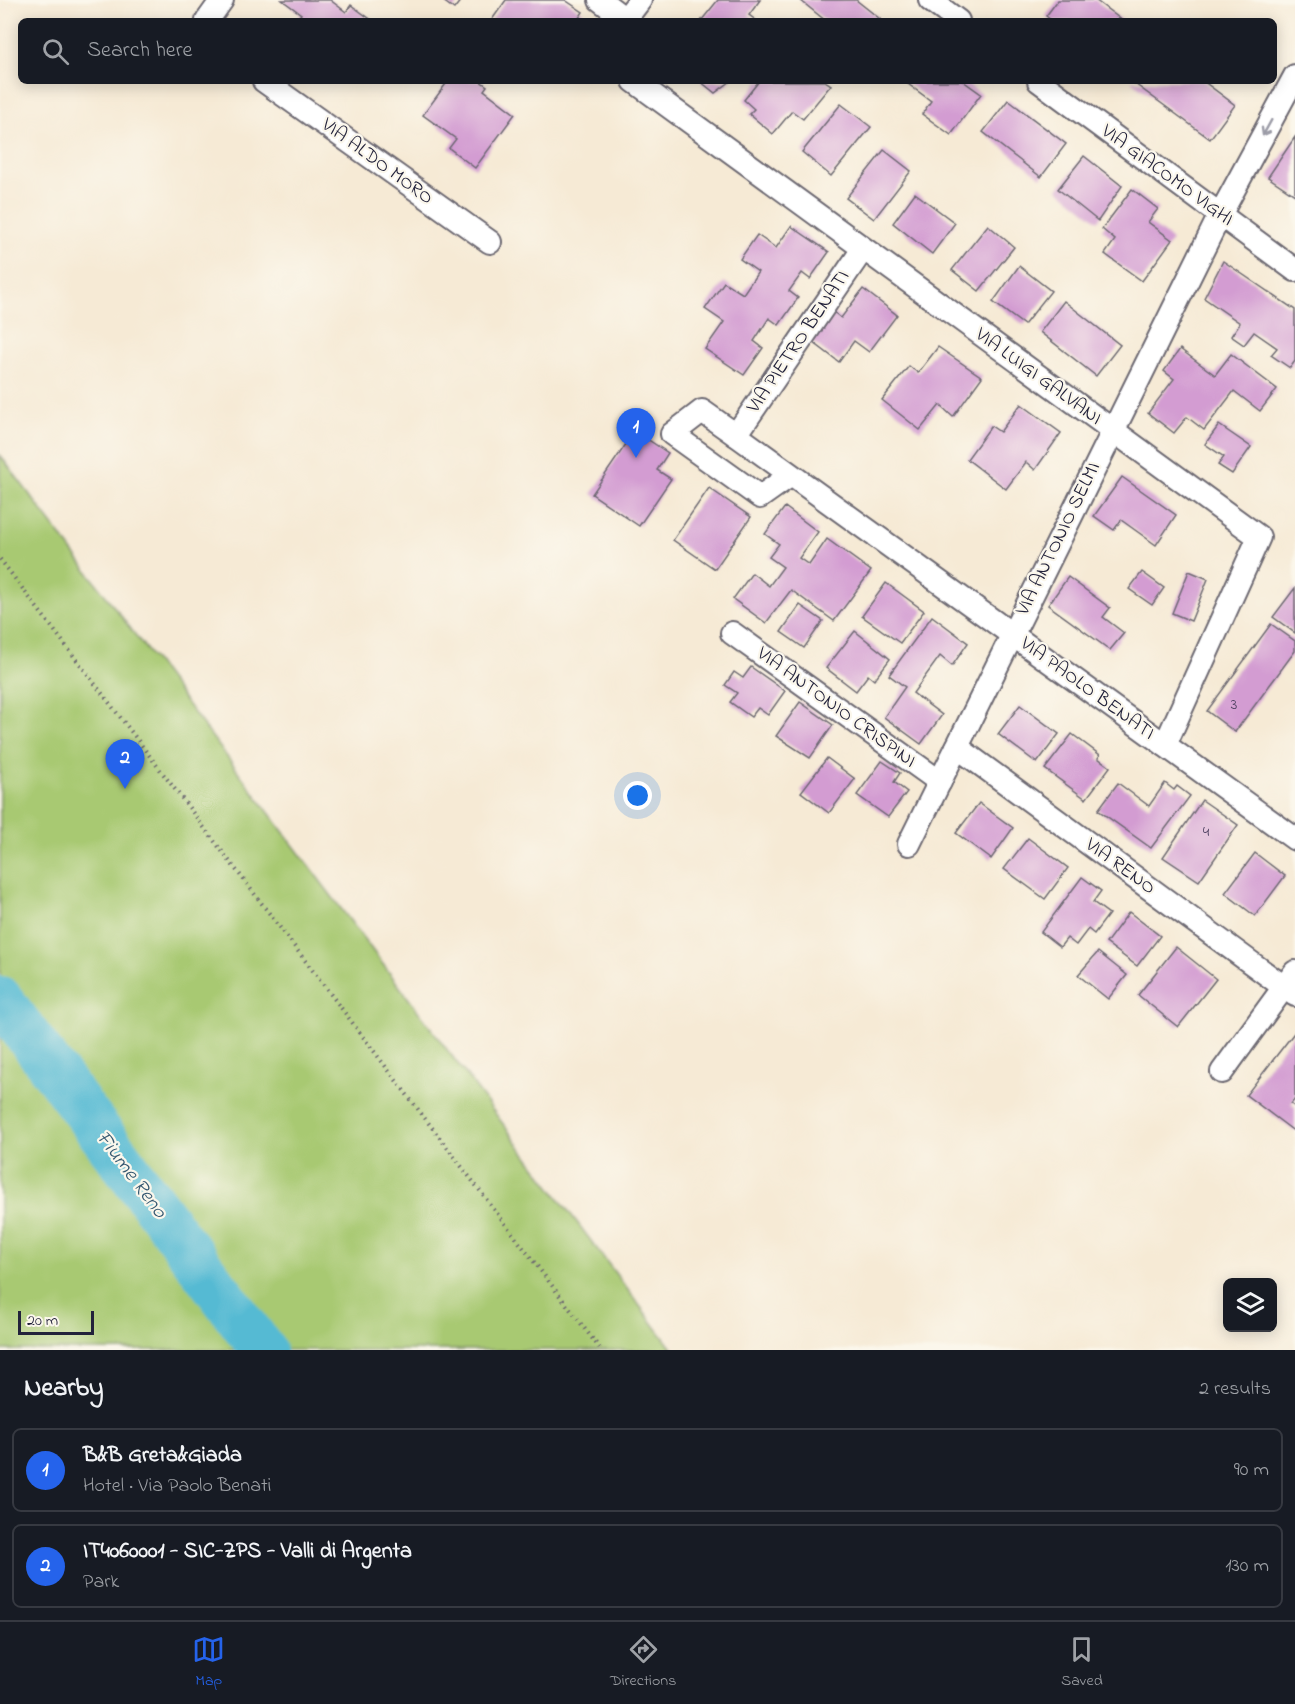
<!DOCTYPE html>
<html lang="en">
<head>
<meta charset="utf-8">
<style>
	body { margin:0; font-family:"Indie Flower",sans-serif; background:#20242c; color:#f1f3f6 }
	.controls { position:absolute; right:18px; bottom:18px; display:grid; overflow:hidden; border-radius:9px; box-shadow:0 3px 15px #0003 }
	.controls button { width:54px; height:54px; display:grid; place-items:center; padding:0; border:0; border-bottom:2px solid #363941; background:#171b24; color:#f1f3f6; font:30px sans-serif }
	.scale { position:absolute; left:18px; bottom:15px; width:76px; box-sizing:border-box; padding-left:6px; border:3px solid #22223b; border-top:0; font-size:16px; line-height:21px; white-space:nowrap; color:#22223b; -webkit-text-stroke:4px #fbf7ec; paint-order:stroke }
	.you { position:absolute; left:638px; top:796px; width:21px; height:21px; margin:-15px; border:4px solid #fff; border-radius:50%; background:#1a73e8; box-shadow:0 0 0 9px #1a73e833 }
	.badge { display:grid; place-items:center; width:39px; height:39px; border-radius:50%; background:#2563eb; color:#fff; font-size:20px; font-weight:700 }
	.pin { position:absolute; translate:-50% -50px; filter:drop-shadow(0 2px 3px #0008) }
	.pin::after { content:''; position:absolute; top:32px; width:21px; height:18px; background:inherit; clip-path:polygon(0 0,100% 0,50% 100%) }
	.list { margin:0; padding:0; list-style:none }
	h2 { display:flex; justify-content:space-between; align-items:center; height:78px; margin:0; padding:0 24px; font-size:26px }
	h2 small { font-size:20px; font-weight:400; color:#9ea1a6 }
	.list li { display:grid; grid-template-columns:39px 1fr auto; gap:18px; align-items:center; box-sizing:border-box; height:84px; margin:0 12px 12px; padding:0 12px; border:2px solid #363941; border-radius:9px }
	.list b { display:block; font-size:22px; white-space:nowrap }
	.list p { margin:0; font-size:20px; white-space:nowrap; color:#9ea1a6 }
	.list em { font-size:20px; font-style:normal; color:#9ea1a6 }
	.icon { flex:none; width:33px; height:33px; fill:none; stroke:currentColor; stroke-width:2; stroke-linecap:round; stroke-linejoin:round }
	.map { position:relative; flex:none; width:1295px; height:1350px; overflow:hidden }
	.search { position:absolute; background:#171b24; box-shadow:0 3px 15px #0003; left:18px; right:18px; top:18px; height:66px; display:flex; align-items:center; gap:15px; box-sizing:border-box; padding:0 21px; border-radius:9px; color:#9ea1a6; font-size:22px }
	.sheet { height:270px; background:#171b24 }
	nav { display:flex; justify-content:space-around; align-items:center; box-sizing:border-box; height:84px; border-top:2px solid #363941; background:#171b24; font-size:16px; color:#9ea1a6 }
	nav a { display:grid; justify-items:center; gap:3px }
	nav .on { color:#2563eb }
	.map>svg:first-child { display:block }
	.green { fill:#a8c972; stroke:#657656; stroke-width:1.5 }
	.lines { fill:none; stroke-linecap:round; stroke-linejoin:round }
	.river { stroke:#55bad3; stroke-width:46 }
	.building { fill:#d39cd2 }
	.minor-casing { stroke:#6c6871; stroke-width:26 }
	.path { stroke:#6c6871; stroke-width:4; stroke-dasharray:1.5 4.5; stroke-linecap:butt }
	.minor { stroke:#fff; stroke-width:22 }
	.oneway { stroke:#9c9ca7 }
	.labels { text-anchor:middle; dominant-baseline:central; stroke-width:4.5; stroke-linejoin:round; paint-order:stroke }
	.number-label { font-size:16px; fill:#4e4061 }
	.street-label { font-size:20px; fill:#22223b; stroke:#fbf7ec }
	.water-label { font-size:21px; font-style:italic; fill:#345770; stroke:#fbf7ec }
</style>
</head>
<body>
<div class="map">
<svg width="1295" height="1350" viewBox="0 0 1295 1350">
	<rect width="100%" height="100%" fill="#fbf7ec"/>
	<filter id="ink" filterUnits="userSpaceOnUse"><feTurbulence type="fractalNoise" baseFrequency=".0167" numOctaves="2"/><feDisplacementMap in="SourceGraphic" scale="12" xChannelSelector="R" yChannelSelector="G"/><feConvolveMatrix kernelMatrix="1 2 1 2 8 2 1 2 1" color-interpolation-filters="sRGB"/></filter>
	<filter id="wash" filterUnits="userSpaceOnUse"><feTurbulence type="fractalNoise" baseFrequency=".008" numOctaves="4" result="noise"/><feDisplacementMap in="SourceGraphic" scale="24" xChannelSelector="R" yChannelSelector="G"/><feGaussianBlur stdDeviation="1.35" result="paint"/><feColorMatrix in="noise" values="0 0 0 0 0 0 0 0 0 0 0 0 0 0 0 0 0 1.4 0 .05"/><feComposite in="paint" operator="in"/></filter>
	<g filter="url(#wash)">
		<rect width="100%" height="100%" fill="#f6ead5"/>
		<path class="green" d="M0,455l673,895h-673z"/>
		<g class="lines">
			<path class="river" d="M0,999l263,351"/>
		</g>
		<g id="blocks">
			<g class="building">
				<path d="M282,0h48l16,12 5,-7 22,16h-77l5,-7z"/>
				<path d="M442,0h19l-7,9z"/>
				<path d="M506,0h59l18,12 -6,9h-86z"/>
				<path d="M718,0h42l-11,15 8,6h-56z"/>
				<path d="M800,0h56l24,19 -1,2h-53z"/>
				<path d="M1058,0h37l28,21h-71l-6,-5z"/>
				<path d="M448,81h32l7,5 -3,4 31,24 -40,54 -26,-20 7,-9 -33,-24z"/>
				<path d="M700,81h31l-16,12z"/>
				<path d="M759,81h66l6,4 -28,34 -11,-8 -19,23 -24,-20 5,-5 -10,-9z"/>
				<path d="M904,81h59l18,13 -30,41 -29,-21 9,-13z"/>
				<path d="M1131,81h72l32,24 -25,34z"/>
				<path d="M1008,100l58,44 -25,33 -58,-45z"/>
				<path d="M841,104l30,23 -40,49 -29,-24z"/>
				<path d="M1295,137v58l-27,-18z"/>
				<path d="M884,150l27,21 -37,48 -28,-21z"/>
				<path d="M1084,156l38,30 -24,35 -40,-32z"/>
				<path d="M1132,189l26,20 -10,13 24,18 -30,41 -37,-27 10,-14 -13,-11z"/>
				<path d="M915,193l40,30 -23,31 -39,-31z"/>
				<path d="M988,225l26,22 -35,44 -27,-21z"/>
				<path d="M791,226l38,26 -19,27 -8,-6 -13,18 9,7 -19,27 -10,-7 -15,23 9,7 -19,27 -39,-26 19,-27 -19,-13 19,-27 19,12 15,-22 -18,-13 17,-24 19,13z"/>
				<path d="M1223,261l72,49v51l-5,7 -19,-13 6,-7 -23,-16 -10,13 -13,-9 9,-13 -36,-25z"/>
				<path d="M1019,266l32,25 -27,34 -31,-23z"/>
				<path d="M863,289l34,26 -28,37 -15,-11 -15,21 -34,-26 22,-29 14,11z"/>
				<path d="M1064,301l56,44 -24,31 -56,-44z"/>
				<path d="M938,347l44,30 -29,40 -13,-12 -20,25 -38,-30 27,-34 9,7z"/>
				<path d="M1180,349l35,26 16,-21 46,35 -17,22 -26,-20 -30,39 -17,-13 -13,16 -26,-20 26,-34 -10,-8z"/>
				<path d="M1021,404l40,29 -26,37 -9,-8 -20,27 -39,-30 24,-33 9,6z"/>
				<path d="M1219,425l32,22 -19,27 -14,-9 6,-8 -19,-13z"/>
				<path d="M635,431l33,22 -11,17 14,9 -32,47 -47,-32z"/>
				<path d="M1122,477l54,38 -20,30 -35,-25 -7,10 -20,-14z"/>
				<path d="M709,488l42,29 -36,52 -42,-29z"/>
				<path d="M785,507l33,25 -19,26 10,7 18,-26 44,32 -37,50 -43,-31 -25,33 -33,-24 19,-26 17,13 14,-19 -14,-10 10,-13 -14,-10z"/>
				<path d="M1189,571l19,8 -17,42 -19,-8z"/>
				<path d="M1142,572l22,16 -12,17 -23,-16z"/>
				<path d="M1068,577l42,31 -7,9 21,16 -14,17 -62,-45z"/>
				<path d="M886,583l38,28 -24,32 -38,-27z"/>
				<path d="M1295,588v45l-22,-16z"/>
				<path d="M800,605l23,16 -19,27 -23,-16z"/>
				<path d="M932,616l36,27 -16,23 -12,-10 -27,37 29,22 -21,29 -37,-27 21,-30 -16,-12z"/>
				<path d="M1271,624l24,17v10l-60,81 -28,-21z"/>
				<path d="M855,631l35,28 -16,21 -6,-5 -12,16 -30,-23z"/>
				<path d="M751,667l34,24 -17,24 -10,-7 -7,9 -21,-15 7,-9 -12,-8 9,-13 9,6z"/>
				<path d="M800,702l33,23 -23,33 -34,-22z"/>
				<path d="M1020,705l39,29 -22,29 -39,-29z"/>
				<path d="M1072,734l28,21 -2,3 12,9 -24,32 -41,-30z"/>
				<path d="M827,758l28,21 -26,34 -28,-21z"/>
				<path d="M882,761l18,12 -6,9 13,10 -19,25 -31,-22z"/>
				<path d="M1118,783l31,23 16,-23 9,7 3,-4 13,10 -39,52 -53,-38z"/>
				<path d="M1202,800l36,25 -39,56 -36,-24z"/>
				<path d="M979,803l34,25 -22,31 -35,-26z"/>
				<path d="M1028,838l40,30 -23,31 -41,-30z"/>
				<path d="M1255,853l30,23 -30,40 -30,-23z"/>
				<path d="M1082,877l19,14 -8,11 16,12 -15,20 -6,-5 -12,16 -9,-7 -7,9 -19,-15z"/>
				<path d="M1129,912l31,24 -23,30 -31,-23z"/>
				<path d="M1176,947l40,32 -38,48 -40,-32z"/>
				<path d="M1098,952l29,23 -19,24 -30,-24z"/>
				<path d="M1294,1033l1,1v65l-4,5 4,3v25l-49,-37z"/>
			</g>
		</g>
	</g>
	<g filter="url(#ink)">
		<use href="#blocks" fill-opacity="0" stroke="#6c6871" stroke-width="1.5"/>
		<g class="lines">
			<defs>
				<g id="minor">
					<path d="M600,0l25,19"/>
					<path d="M930,0l28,21"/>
					<path d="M207,21l15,-21"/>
					<path d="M624,21l16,-21"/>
					<path d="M264,81l226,161"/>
					<path d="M634,81l625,456 -94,208"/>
					<path d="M1039,81l256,189"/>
					<path d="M736,435l127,-186"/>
					<path d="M791,475l-31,22 -88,-63 30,-23 34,24 559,404"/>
					<path d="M732,633l208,149"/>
					<path d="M957,747l338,248"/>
					<path d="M909,844l311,-629 75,-139"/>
					<path d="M1222,1072l73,-100"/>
				</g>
			</defs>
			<use href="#minor" class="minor-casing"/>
			<path class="path" d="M0,559l601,791"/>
			<use href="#minor" class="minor"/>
		</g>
		<defs><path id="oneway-shaft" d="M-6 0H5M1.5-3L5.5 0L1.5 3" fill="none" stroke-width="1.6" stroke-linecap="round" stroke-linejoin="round" transform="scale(1.5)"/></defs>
		<use class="oneway" href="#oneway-shaft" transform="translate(1267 128) rotate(119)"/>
	</g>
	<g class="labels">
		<g class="number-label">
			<text x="1234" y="705">3</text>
			<text x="1206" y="832">4</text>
		</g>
		<g class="street-label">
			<text transform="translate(377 162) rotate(36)">VIA ALDO MORO</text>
			<text transform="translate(1167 176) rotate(36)">VIA GIACOMO VIGHI</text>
			<text transform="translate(799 342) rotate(-56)">VIA PIETRO BENATI</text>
			<text transform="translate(1038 377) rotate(36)">VIA LUIGI GALVANI</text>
			<text transform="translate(1059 539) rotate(-64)">VIA ANTONIO SELMI</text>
			<text transform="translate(1087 689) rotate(36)">VIA PAOLO BENATI</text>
			<text transform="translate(836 708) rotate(36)">VIA ANTONIO CRISPINI</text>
			<text transform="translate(1120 867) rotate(36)">VIA RENO</text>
		</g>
		<g class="water-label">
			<text transform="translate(131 1175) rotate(53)">Fiume Reno</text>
		</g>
	</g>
</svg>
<div class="controls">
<button><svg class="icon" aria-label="layers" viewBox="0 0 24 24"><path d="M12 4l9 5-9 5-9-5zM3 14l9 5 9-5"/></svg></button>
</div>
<div class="scale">20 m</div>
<div class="you"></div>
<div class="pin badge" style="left:636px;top:458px">1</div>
<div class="pin badge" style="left:125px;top:789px">2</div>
<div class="search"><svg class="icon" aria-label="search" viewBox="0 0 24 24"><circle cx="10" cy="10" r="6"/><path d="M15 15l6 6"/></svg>Search here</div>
</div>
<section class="sheet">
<h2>Nearby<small>2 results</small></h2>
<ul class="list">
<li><span class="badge">1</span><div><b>B&amp;B Greta&amp;Giada</b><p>Hotel · Via Paolo Benati</p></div><em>90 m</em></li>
<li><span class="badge">2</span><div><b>IT4060001 - SIC-ZPS - Valli di Argenta</b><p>Park</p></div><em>130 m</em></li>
</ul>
</section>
<nav>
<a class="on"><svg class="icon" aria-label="map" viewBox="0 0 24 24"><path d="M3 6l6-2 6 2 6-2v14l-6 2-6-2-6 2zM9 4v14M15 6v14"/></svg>Map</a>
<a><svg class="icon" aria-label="directions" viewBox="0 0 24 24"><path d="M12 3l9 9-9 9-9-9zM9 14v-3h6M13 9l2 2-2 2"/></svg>Directions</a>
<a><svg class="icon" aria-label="saved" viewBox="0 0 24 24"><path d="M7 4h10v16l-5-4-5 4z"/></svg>Saved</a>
</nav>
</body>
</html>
